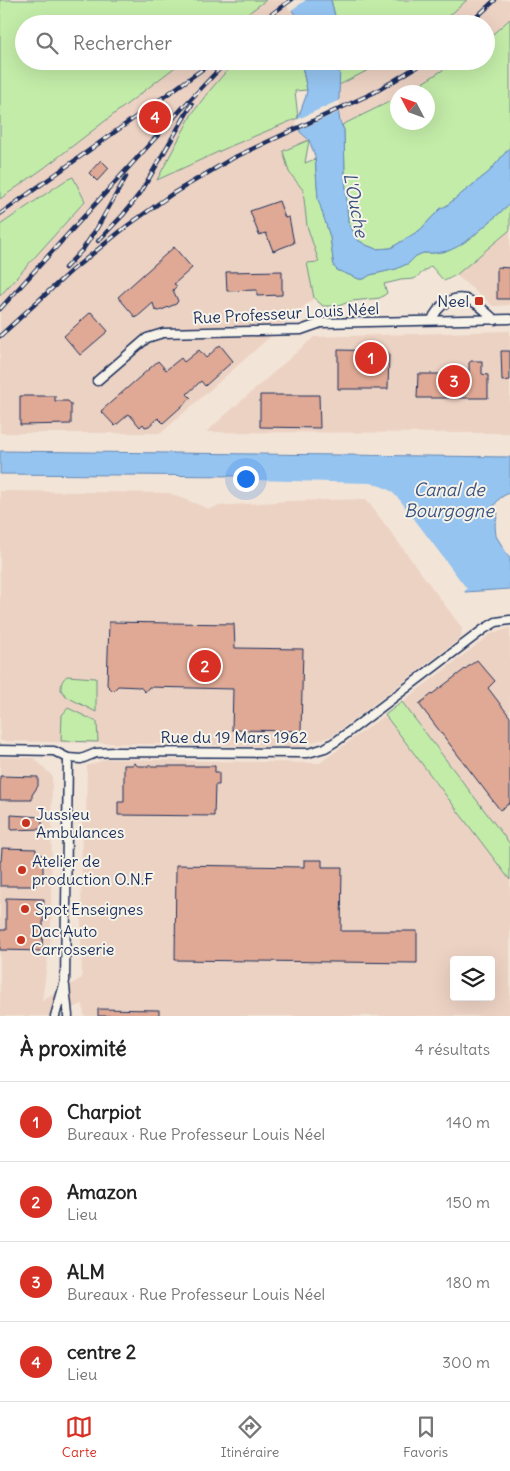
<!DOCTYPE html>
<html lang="fr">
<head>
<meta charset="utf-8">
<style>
	body { margin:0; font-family:Delius,sans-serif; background:#f2f2f2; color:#222 }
	.controls { position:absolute; right:15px; bottom:15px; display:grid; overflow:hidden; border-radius:5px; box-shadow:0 5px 20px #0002 }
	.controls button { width:45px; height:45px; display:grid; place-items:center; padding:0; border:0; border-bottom:1px solid #e0e0e0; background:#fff; color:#222; font:25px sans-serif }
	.compass { position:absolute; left:390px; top:85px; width:45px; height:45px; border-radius:50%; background:#fff; box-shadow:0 5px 20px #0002; rotate:311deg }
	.you { position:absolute; left:245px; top:478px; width:18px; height:18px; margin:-12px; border:4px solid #fff; border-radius:50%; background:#1a73e8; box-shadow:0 0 0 8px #1a73e833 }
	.badge { display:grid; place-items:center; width:32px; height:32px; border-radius:50%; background:#d93025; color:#fff; font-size:16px; font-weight:700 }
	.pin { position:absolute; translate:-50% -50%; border:2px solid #fff; box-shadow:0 1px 5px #0006 }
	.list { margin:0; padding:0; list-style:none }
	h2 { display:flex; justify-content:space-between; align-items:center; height:65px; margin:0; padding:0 20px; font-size:21px }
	h2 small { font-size:16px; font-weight:400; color:#767676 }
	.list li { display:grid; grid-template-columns:32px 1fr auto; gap:15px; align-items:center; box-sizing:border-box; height:80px; padding:0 20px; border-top:1px solid #e0e0e0 }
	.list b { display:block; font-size:19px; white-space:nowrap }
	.list p { margin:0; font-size:16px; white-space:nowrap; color:#767676 }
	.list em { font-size:16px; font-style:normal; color:#767676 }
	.icon { flex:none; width:28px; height:28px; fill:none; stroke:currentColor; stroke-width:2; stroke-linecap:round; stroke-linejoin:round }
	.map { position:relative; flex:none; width:510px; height:1016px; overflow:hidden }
	.search { position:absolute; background:#fff; box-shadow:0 5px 20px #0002; left:15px; right:15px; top:15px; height:55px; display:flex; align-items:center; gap:12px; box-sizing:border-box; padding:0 18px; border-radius:28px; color:#767676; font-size:19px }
	.sheet { height:385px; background:#fff }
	nav { display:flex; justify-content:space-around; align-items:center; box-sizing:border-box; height:70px; border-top:1px solid #e0e0e0; background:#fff; font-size:14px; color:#767676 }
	nav a { display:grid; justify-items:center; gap:2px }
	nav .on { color:#d93025 }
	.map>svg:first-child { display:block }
	.built { fill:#ecd2c3; fill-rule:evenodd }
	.green { fill:#c3eca8; stroke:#6f8e83 }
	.water { fill:#95c4f0; stroke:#6488b6 }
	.pier { fill:#f2e4d7 }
	.building { fill:#dfa995; stroke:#1b2f5e }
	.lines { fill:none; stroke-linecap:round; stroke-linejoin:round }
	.street-casing { stroke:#1b2f5e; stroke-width:11 }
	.street { stroke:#f7f3e8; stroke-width:8 }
	.rail-casing { stroke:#1b2f5e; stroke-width:4.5 }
	.rail { stroke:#f7f3e8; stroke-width:2.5; stroke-dasharray:8; stroke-linecap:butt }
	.poi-dot { fill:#c8321e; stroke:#f7f3e8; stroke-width:2 }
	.labels { text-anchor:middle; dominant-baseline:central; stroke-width:4; stroke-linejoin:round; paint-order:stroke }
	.poi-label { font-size:16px; fill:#1b2f5e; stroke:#f7f3e8; text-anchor:start }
	.street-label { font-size:16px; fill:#1b2f5e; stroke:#f7f3e8 }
	.water-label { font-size:18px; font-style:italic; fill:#3a5482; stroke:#f7f3e8 }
</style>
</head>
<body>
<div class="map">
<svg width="510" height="1016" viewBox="0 0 510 1016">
	<rect width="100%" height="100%" fill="#f2e4d7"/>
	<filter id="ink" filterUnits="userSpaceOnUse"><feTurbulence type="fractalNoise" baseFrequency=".02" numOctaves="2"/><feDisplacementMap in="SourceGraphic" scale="10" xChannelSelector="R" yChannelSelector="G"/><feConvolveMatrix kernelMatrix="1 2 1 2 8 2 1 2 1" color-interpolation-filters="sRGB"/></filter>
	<g filter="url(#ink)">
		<g class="built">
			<path d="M266,0h20l9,15 -2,2h-6l-9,7h-44z"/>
			<path d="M467,0h43v19l-24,21v-16h-46z"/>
			<path d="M183,61h52l-29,34 -14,19 -34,65 73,-33 67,-28 2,14 9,8 -25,12 5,20 14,18 4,36 12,37 -12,1 7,34 -153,135h-161v-137l85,-95 -13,-24 -6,3 -66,45v-26l44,-31z"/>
			<path d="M386,61h71l-37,25 -12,6h-10l-1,6 -55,27 -2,-3 -2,-22 1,-1v-14z"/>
			<path d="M510,230v75l-17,1 -37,-31z"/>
			<path d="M510,331v102l-304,-1 108,-95z"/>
			<path d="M0,491l169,2 40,16 10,-3 70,-5 77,-2 96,129 -1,10 -129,98 -34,11 -298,-6z"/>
			<path d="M510,628v216l-108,-142 89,-68z"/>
			<path d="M385,715l125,165v136h-426l-1,-12 -32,12h-51v-259l34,1 18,18 -1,159 -9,66 40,-23 -1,-40 1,-117 4,-1 1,-54 19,-7 214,4zM454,960h37v37h-37z"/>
		</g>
		<g class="green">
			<path d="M0,0h266l-32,24h-210v37h159l-139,107 -44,31z"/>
			<path d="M331,0h136l-27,24h-103z"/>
			<path d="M510,19v128l-21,25 -43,34 -6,3 -20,21 -29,18 -15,1 -10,-4 -8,-5 -10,-18 -3,-46 -1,-46 -2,-5 55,-27 1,24h30v-30h-20l49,-31h29v-21z"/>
			<path d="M235,61h66l6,29 -12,1 3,27 -67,28 -74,34 35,-66 14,-19z"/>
			<path d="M340,61h46l-47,24z"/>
			<path d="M309,140l-4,23 10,-4 3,37 12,41 4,29 3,4 22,9h5l6,-4 26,-6 13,-6 7,-7 7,-3h11l14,-2 23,-13 39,-34v26l-54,45 -12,6 -13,-15 -17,13 -13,1 -17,4 3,9 -7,5 -28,3 -14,5h-15l-9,-8 -7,-35 12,-1 -12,-36 -4,-36 -14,-18 -6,-21z"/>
			<path d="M73,177l12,24 -85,95v-71l66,-45z"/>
			<path d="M67,676l29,2v34l-29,-15 -6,-7c0,-7 1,-10 6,-14z"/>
			<path d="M402,702l108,142v36l-125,-165z"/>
			<path d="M68,708l29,14 1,20 -37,-1 1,-26z"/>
		</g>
		<g class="water">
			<path d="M286,0h45l6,24h-43l-1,-7 2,-2z"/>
			<path d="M301,61h39l-1,38 -2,3 3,20 4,8 1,46 3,46 10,18 8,5 10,4 15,-1 29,-18 20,-21 6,-3 43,-34 21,-25v57l-39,34 -14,9 -9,4 -14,2h-11l-7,3 -7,7 -13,6 -26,6 -6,4h-5l-22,-9 -3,-3 -4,-30 -12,-38 -3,-43 -6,-16 -9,-8 -2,-14 8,-22 1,-6z"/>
			<path d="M0,451l510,6v35l-10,6 -8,10 6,5 -3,12 1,11 14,23v30l-45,3 -68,-90 -7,-7 -19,-9 -119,-2 -11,-8 -241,-2z"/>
		</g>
		<g class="pier">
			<path d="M284,0h22l-16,11z"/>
			<path d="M342,99l-2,3 1,9 -44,20 -1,-11z"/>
			<path d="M253,480l118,3 12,4 8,4 9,9 67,89 -4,4 -68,-89 -7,-7 -7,-5 -10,-3 -118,-2z"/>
		</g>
		<g class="building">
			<path d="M101,160l8,8 -12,13 -8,-8z"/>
			<path d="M279,201l6,17 4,-1 5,26 -21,8 -7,-18 -7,2 -9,-24z"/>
			<path d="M174,247l18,21 -18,16 3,2 -4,4 5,11 -2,3 -17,7 -4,-1 -2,-7 -17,15 -18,-21z"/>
			<path d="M497,267l13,1v31h-13z"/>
			<path d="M282,271v24l-25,1v-6l-30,1 -1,-19z"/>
			<path d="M91,312l17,19 -28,24 -16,-19z"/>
			<path d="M220,345l13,16 -28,25 -4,-5 -14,13 4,4 -28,25 -5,-5 -9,8 -4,1 -2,-3 -3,3 -11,-13 -14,12 -14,-15 57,-50 8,9 15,-12 3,4 15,-12 7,8z"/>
			<path d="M338,350l48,1 3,2 -1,36h-50z"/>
			<path d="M501,351h9v29l-8,1z"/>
			<path d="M471,361h11v13l6,1v23h-71l1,-24h51v-11z"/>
			<path d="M260,395h59l1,33 -60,-1z"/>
			<path d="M20,396h35v5h13l3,3v20l-51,1z"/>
			<path d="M109,622l125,2 1,24 68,1 -2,82 -69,-1 1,-41 -84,-2 -4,5 -5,-5 -22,-1 -5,5 -6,-6z"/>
			<path d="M477,660l18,21 -7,7 22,29v86l-10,7 -81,-106z"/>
			<path d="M134,763l4,3h77v6h4v13h-4l-1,31 -96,-1v-13h6v-37h8z"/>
			<path d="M0,776l38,1v9l-6,9v5h-32z"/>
			<path d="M11,815l31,2v12l-31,1z"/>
			<path d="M2,848l34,1v6h7v25h-7v6h-36v-25h1z"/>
			<path d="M304,860h18v7h20l-1,64h76v32l-242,-3 1,-95 128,2z"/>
			<path d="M6,898l38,1 -2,52 -42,-1v-20h6z"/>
			<path d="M98,1009l61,1v6h-61z"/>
		</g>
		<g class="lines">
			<defs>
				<g id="street">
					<path d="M432,320c3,-8 7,-13 15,-18 20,-11 34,5 48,18"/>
					<path d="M97,381l50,-43 16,-5 138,-3 20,-7 189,-4"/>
					<path d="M0,750l54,1 14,7 13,1 15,-6 18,-1 194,1 17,-5 13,-8 146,-111 12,-7 14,-2"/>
					<path d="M65,986l3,30"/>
					<path d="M55,1016l10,-35 3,-223"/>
				</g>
			</defs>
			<use href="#street" class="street-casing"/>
			<use href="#street" class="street"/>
			<defs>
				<g id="rail">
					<path d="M258,24l33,-24"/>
					<path d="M469,24l26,-24"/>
					<path d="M0,214l214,-153"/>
					<path d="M98,241l25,-26 18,-23 51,-88"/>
					<path d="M65,268l18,-19 14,-21 29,-51"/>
					<path d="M0,309l187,-206 40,-42"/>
					<path d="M0,336l71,-65 56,-45 45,-32 61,-36 140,-65 19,-11 34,-21"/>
				</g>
			</defs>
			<use href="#rail" class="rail-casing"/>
			<use href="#rail" class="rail"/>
		</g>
	</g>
	<g class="poi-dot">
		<rect x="474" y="296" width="10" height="10" rx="2.5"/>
		<circle cx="26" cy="823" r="5"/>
		<circle cx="22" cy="870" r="5"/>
		<circle cx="25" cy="909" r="5"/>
		<circle cx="21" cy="940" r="5"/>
	</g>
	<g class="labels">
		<g class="poi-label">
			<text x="469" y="301" text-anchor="end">Neel</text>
			<text x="36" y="814">Jussieu<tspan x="36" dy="18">Ambulances</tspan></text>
			<text x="32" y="861">Atelier de<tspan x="32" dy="18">production O.N.F</tspan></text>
			<text x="35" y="909">Spot Enseignes</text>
			<text x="31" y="931">Dac Auto<tspan x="31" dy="18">Carrosserie</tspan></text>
		</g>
		<g class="street-label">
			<text transform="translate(286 313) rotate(-3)">Rue Professeur Louis Néel</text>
			<text x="234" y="737">Rue du 19 Mars 1962</text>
		</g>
		<g class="water-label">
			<text transform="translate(356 205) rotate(79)">L'Ouche</text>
			<text x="449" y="489">Canal de<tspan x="449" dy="21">Bourgogne</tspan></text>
		</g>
	</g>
</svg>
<div class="controls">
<button><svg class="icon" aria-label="layers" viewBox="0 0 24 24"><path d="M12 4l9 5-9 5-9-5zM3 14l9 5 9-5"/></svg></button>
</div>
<svg class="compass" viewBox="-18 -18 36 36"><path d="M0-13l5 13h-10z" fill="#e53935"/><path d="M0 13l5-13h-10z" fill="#767676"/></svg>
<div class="you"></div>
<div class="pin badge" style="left:371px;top:358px">1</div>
<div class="pin badge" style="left:205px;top:666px">2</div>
<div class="pin badge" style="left:454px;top:381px">3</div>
<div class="pin badge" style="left:155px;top:117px">4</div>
<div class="search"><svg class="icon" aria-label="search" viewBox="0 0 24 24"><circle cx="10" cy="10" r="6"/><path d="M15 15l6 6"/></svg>Rechercher</div>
</div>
<section class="sheet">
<h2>À proximité<small>4 résultats</small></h2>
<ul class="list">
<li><span class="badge">1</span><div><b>Charpiot</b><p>Bureaux · Rue Professeur Louis Néel</p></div><em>140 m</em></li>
<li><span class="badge">2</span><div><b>Amazon</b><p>Lieu</p></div><em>150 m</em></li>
<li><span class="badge">3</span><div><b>ALM</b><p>Bureaux · Rue Professeur Louis Néel</p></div><em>180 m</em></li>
<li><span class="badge">4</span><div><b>centre 2</b><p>Lieu</p></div><em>300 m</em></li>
</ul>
</section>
<nav>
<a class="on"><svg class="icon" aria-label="map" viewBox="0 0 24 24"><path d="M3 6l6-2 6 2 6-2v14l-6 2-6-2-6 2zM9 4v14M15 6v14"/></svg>Carte</a>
<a><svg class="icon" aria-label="directions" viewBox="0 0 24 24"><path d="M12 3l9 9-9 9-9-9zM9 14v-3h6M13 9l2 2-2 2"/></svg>Itinéraire</a>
<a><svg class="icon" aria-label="saved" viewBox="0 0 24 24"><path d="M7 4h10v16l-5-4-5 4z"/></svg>Favoris</a>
</nav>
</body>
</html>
